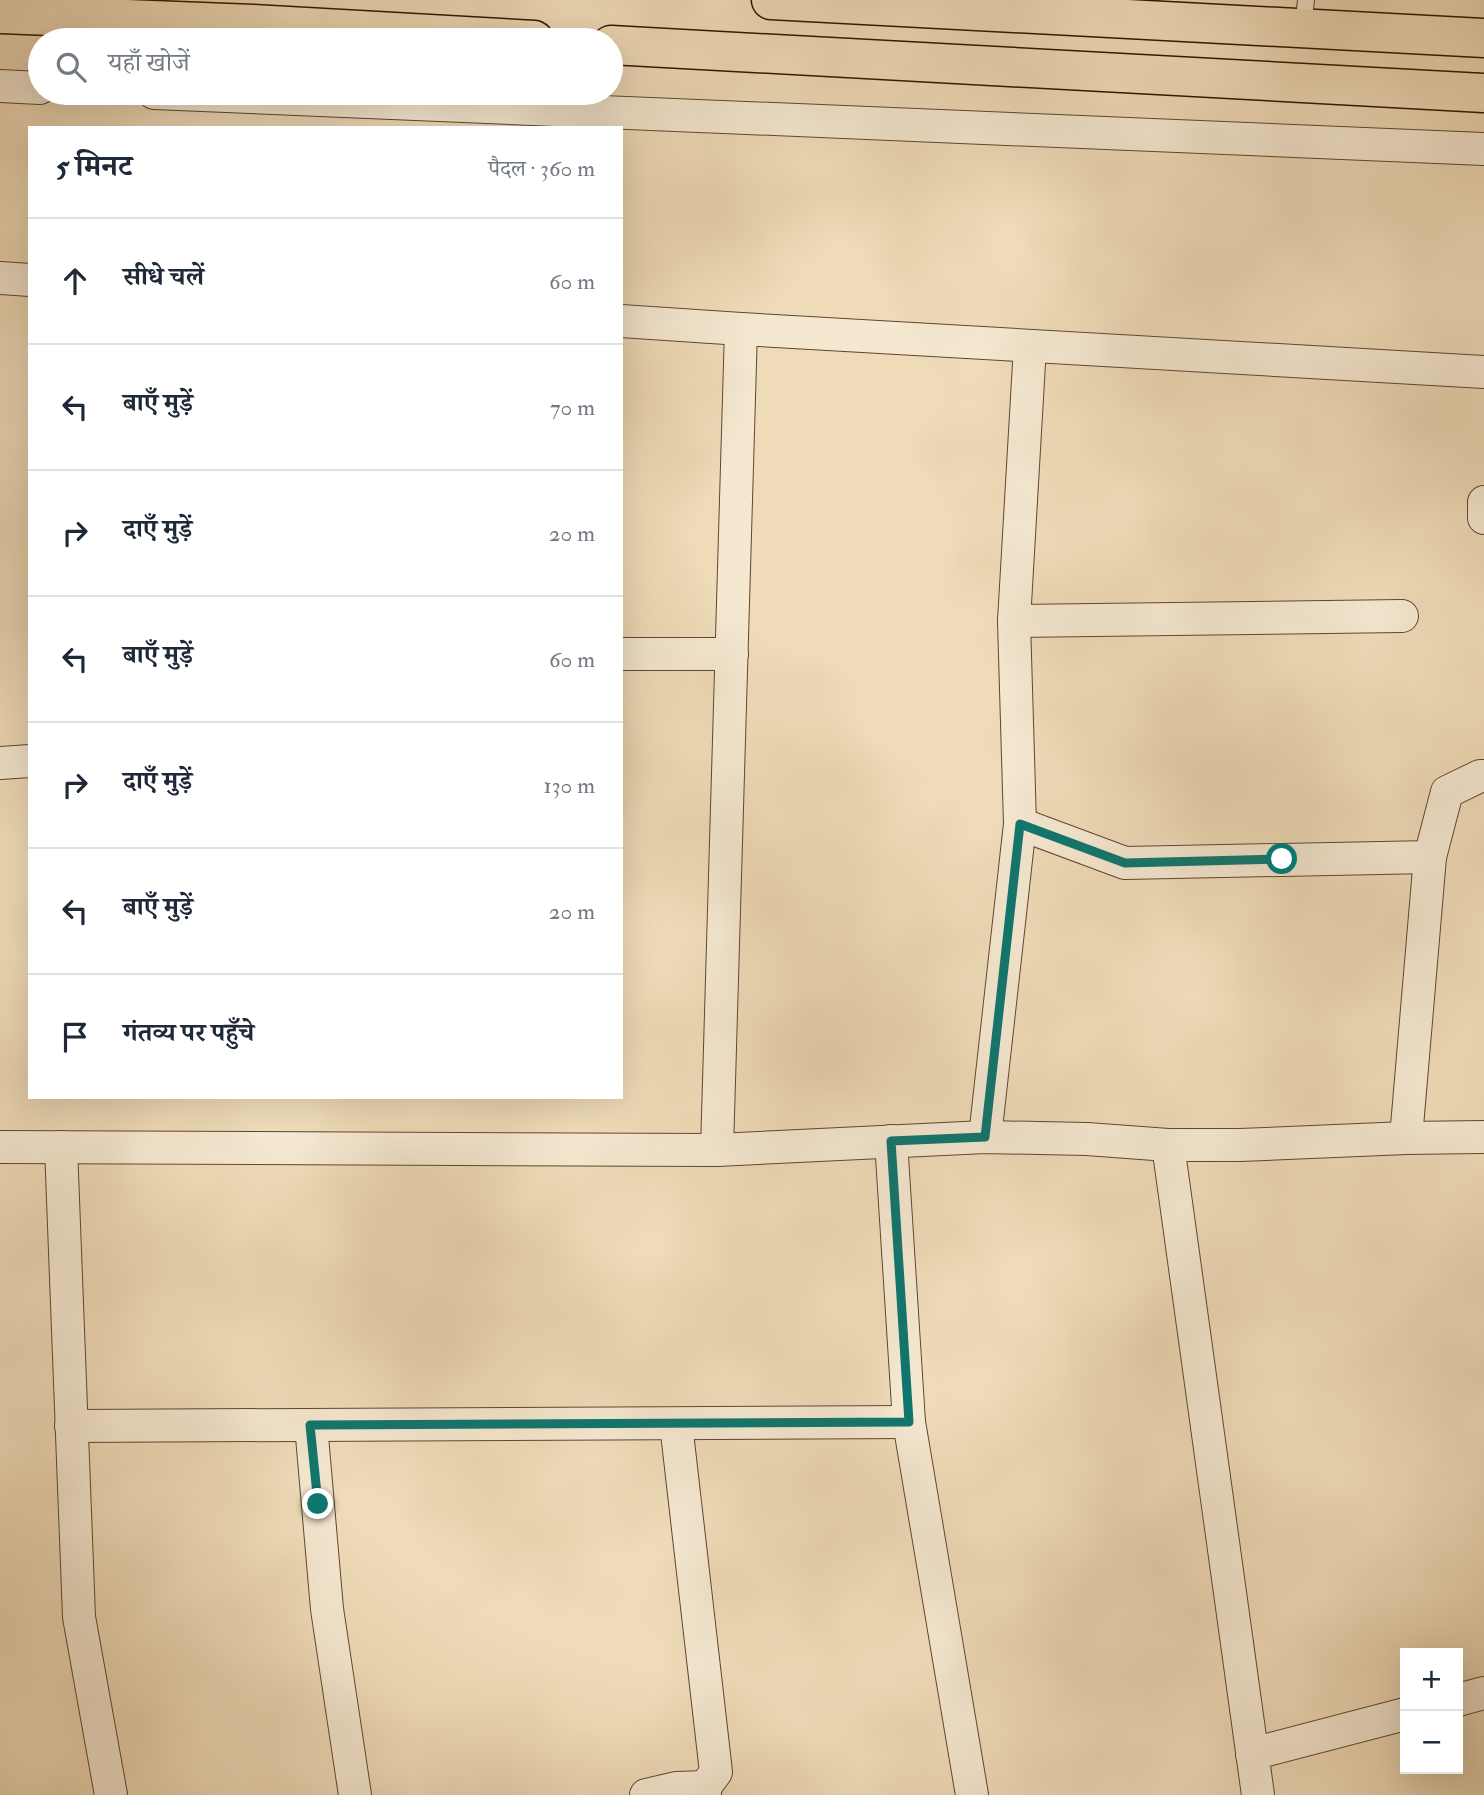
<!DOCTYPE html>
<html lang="hi">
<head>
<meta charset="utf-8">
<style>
	body { margin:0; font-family:"IM FELL Double Pica","Noto Serif Devanagari",serif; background:#f6f6f7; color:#1f2937 }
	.controls { position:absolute; right:21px; bottom:21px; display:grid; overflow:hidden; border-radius:0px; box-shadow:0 7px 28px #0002 }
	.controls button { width:63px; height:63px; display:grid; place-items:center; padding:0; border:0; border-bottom:2px solid #e0e1e3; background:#fff; color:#1f2937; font:35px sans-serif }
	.stop { position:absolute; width:21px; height:21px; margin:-16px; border:5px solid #0f766e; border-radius:50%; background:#fff }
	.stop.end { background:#0f766e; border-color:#fff; box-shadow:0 2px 7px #0008 }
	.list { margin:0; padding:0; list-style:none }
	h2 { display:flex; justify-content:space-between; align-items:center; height:91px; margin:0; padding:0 28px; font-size:30px }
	h2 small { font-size:23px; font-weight:400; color:#747a83 }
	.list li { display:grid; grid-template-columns:46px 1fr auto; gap:21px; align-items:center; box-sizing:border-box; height:126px; padding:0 28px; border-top:2px solid #e0e1e3 }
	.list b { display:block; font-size:26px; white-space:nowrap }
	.list em { font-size:23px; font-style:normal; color:#747a83 }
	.icon { flex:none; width:38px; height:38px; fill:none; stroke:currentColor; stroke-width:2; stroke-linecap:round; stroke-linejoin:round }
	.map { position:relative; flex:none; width:1484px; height:1795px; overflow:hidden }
	.search { position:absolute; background:#fff; box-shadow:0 7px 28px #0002; left:28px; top:28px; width:595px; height:77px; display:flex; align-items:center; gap:18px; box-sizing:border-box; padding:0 24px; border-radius:38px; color:#747a83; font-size:26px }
	.panel { position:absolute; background:#fff; box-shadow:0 7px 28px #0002; left:28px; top:126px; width:595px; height:973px; border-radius:0px }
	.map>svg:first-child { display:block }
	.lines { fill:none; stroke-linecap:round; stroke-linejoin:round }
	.lane-casing { stroke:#60462e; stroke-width:18 }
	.street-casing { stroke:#60462e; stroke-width:34 }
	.primary-casing { stroke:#311400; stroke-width:41 }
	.lane { stroke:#f5e8d1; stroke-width:16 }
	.street { stroke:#f5e8d1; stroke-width:32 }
	.primary { stroke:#efdbb8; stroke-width:38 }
	.route { stroke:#0f766e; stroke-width:9 }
</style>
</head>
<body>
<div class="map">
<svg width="1484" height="1795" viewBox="0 0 1484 1795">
	<rect width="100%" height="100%" fill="#efdbb8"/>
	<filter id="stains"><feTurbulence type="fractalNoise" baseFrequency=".00286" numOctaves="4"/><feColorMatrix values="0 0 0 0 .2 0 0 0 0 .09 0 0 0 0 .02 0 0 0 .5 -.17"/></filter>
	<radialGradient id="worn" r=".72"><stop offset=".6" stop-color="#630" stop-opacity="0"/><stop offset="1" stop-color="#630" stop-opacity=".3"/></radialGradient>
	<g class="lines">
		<defs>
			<path id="lane" d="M1303,28l3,-28"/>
			<g id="street">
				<path d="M0,86l40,2"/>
				<path d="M154,93l1330,56"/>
				<path d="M0,278l30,2"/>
				<path d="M621,321l120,8"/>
				<path d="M1484,502v16"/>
				<path d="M1014,621l388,-5"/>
				<path d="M621,654h111"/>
				<path d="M0,763l30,-2"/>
				<path d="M1020,824l105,39 305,-6"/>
				<path d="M985,1137l35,-313 -6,-203 16,-275"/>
				<path d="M1406,1138l24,-281 17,-65 33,-16h4"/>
				<path d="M891,1141l18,281 63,373"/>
				<path d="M1168,1145l90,650"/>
				<path d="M0,1147l717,3 268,-13 102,2 81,6h72l166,-7 78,-1"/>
				<path d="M61,1147l18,470 32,178"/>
				<path d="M717,1150l24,-821 743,43"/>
				<path d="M676,1424l40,348 -11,15v8"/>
				<path d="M311,1425l16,184 28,186"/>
				<path d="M71,1426l838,-4"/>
				<path d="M1458,1700l26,-7"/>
				<path d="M1252,1754l153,-40"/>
				<path d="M646,1795l30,-7 29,-1"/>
			</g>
			<g id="primary">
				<path d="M771,0l713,38"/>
				<path d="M0,14l253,10 281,16"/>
				<path d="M611,45l873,48"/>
			</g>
		</defs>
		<use href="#lane" class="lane-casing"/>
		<use href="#street" class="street-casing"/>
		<use href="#primary" class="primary-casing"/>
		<use href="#lane" class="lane"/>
		<use href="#street" class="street"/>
		<use href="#primary" class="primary"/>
	</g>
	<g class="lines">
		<path class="route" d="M318,1504l-8,-79 599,-3 -18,-281 94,-4 35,-313 105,39 157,-4"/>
	</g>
	<rect width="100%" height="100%" filter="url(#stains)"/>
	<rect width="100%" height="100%" fill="url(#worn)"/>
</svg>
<div class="controls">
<button>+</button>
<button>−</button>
</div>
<div class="stop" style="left:1282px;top:859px"></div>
<div class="stop end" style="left:318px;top:1504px"></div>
<div class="search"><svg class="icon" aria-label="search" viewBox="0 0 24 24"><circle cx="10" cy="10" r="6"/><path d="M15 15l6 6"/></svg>यहाँ खोजें</div>
<section class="panel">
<h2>5 मिनट<small>पैदल · 360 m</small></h2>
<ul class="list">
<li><svg class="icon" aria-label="ahead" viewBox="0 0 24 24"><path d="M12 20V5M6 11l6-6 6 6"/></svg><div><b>सीधे चलें</b></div><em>60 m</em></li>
<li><svg class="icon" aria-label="left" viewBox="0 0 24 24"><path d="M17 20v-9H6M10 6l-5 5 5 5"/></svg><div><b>बाएँ मुड़ें</b></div><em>70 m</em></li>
<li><svg class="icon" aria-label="right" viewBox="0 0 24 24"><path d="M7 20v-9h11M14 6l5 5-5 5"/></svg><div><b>दाएँ मुड़ें</b></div><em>20 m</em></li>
<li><svg class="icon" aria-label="left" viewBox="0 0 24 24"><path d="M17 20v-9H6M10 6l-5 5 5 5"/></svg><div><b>बाएँ मुड़ें</b></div><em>60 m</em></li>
<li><svg class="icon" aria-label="right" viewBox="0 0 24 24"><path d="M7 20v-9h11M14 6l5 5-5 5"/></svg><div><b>दाएँ मुड़ें</b></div><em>130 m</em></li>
<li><svg class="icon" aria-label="left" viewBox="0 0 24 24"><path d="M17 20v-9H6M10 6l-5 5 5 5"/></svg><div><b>बाएँ मुड़ें</b></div><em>20 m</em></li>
<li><svg class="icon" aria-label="arrive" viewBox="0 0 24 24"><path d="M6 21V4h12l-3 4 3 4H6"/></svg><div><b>गंतव्य पर पहुँचे</b></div></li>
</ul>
</section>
</div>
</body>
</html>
